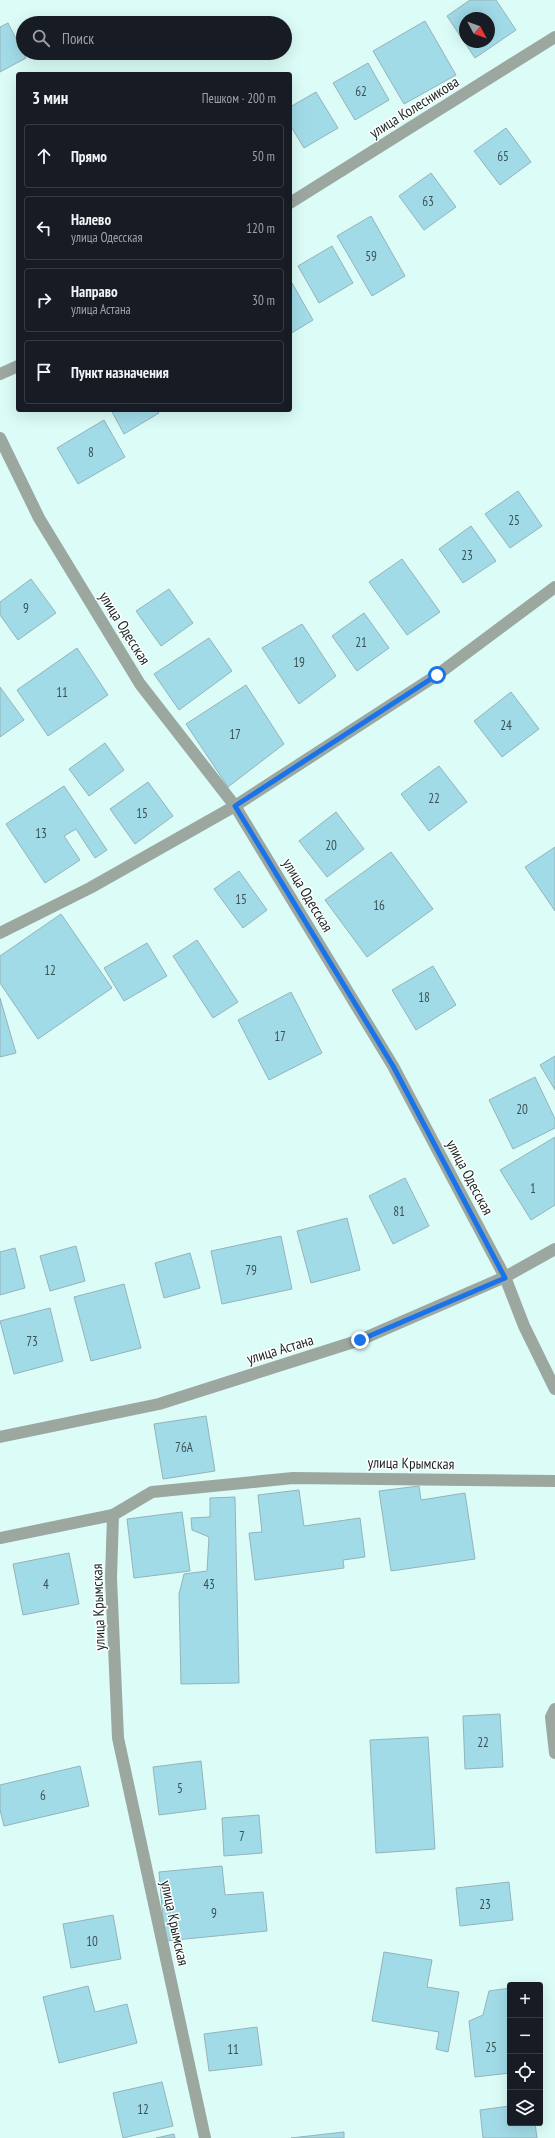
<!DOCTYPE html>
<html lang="ru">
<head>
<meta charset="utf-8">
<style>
	body { margin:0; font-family:"PT Sans Narrow",sans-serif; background:#20242c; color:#f1f3f6 }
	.controls { position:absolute; right:12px; bottom:12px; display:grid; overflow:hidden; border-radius:4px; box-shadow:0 4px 16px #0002 }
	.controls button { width:36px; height:36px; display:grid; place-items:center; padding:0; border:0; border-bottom:1px solid #363941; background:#171b24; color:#f1f3f6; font:20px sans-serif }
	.compass { position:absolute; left:459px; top:12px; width:36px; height:36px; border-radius:50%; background:#171b24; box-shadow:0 4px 16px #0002; rotate:131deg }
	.stop { position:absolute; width:12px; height:12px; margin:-9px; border:3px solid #1a73e8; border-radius:50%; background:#fff }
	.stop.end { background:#1a73e8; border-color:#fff; box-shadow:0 1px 4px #0008 }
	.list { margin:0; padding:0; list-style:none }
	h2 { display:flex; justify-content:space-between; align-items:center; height:52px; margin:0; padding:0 16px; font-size:17px }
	h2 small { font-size:13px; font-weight:400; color:#9ea1a6 }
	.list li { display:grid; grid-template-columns:26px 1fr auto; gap:12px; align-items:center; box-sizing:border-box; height:64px; margin:0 8px 8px; padding:0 8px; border:1px solid #363941; border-radius:4px }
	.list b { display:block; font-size:15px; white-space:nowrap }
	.list p { margin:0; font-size:13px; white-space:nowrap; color:#9ea1a6 }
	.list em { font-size:13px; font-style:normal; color:#9ea1a6 }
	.icon { flex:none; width:22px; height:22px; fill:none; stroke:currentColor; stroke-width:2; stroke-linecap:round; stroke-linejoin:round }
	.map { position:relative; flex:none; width:555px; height:2138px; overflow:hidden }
	.search { position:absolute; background:#171b24; box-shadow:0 4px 16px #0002; left:16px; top:16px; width:276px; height:44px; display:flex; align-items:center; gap:10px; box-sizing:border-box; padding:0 14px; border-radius:22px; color:#9ea1a6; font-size:15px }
	.panel { position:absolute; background:#171b24; box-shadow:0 4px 16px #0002; left:16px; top:72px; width:276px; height:340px; border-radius:4px }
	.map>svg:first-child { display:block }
	.building { fill:#a2dbe8; stroke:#94b3ba; fill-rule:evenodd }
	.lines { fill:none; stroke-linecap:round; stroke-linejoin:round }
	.minor { stroke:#9ca7a0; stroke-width:12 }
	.route { stroke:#1a73e8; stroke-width:5 }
	.labels { text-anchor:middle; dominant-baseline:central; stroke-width:3; stroke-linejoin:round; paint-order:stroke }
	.number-label { font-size:13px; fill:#3b5254 }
	.street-label { font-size:15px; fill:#192523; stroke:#fff }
</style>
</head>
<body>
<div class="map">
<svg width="555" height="2138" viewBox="0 0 555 2138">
	<rect width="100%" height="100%" fill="#dbfcf7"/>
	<g class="building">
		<path d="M470,0h26l20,30 -41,28 -28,-42zM465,18h24v24h-24z"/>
		<path d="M425,21l31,54 -52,29 -31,-53z"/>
		<path d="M8,23l18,35 -26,14v-45z"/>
		<path d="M368,63l21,37 -34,20 -22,-37z"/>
		<path d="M316,92l22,36 -34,20 -14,-23v-18z"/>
		<path d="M506,128l25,34 -31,23 -26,-34z"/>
		<path d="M431,173l25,34 -32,23 -25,-34z"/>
		<path d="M371,216l34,60 -33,20 -35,-60z"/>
		<path d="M332,246l21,37 -34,20 -21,-37z"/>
		<path d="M292,283l21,37 -23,14v-50z"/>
		<path d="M111,410h45l3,3 -35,21z"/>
		<path d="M104,420l21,37 -47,27 -21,-36z"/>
		<path d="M518,491l24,35 -32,22 -25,-34z"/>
		<path d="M471,526l25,35 -33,22 -24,-34z"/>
		<path d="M402,559l38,53 -33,23 -38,-53z"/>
		<path d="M31,579l25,34 -38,27 -18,-25v-13z"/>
		<path d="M169,589l24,34 -32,23 -25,-35z"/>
		<path d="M364,613l25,35 -32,23 -25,-35z"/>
		<path d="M302,624l34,52 -37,28 -37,-56z"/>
		<path d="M209,638l23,33 -53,39 -25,-36z"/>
		<path d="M77,648l31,47 -60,41 -31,-46z"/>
		<path d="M246,685l38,59 -56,43 -42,-63z"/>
		<path d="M0,687l24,33 -24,17z"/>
		<path d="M511,692l28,37 -37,28 -28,-36z"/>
		<path d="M105,743l19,27 -35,26 -20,-27z"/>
		<path d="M439,766l28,36 -38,29 -28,-37z"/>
		<path d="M148,782l25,34 -38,28 -25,-35z"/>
		<path d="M64,786l43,64 -12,8 -19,-29 -12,7 16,24 -35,23 -39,-59z"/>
		<path d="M336,812l28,37 -37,28 -28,-36z"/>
		<path d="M555,847v64l-30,-44z"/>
		<path d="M391,852l42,57 -66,48 -42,-57z"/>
		<path d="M239,871l28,39 -24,18 -29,-39z"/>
		<path d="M61,914l51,74 -74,51 -38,-56v-27z"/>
		<path d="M197,940l41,62 -25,16 -40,-62z"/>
		<path d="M147,943l20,33 -43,25 -20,-33z"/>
		<path d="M433,966l23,39 -40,25 -24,-40z"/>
		<path d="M291,992l31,61 -53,27 -31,-60z"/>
		<path d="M0,998l16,55 -16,4z"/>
		<path d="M555,1056v34l-15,-25z"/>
		<path d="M535,1077l20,42v9l-42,21 -24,-49z"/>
		<path d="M555,1137v68l-24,15 -31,-50z"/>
		<path d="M405,1178l24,48 -36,18 -24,-48z"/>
		<path d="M347,1218l13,52 -49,13 -14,-52z"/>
		<path d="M281,1236l11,53 -70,15 -11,-53z"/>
		<path d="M76,1246l9,35 -35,10 -10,-35z"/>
		<path d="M15,1248l10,40 -25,7v-43z"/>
		<path d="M190,1253l10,35 -36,10 -9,-35z"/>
		<path d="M124,1284l17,64 -50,13 -17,-64z"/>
		<path d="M50,1308l13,53 -49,13 -14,-53z"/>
		<path d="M206,1416l9,55 -52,8 -9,-55z"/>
		<path d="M419,1486l2,14 44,-7 10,66 -84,12 -12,-80z"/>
		<path d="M299,1490l5,36 56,-8 5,39 -22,3 1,8 -89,12 -6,-47 13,-1 -4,-37z"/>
		<path d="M235,1497l4,186 -58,1 -2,-90 5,-20 23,-3 2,-34 -17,-7 -1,-12 19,-1v-19z"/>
		<path d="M182,1512l8,59 -56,7 -7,-59z"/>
		<path d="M69,1553l10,51 -56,11 -10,-51z"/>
		<path d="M500,1714l3,53 -38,2 -2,-53z"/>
		<path d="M428,1737l7,112 -59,4 -6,-113z"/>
		<path d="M201,1761l5,48 -47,6 -6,-48z"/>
		<path d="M80,1766l9,40 -85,20 -4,-16v-25z"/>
		<path d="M259,1815l3,38 -38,3 -2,-38z"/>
		<path d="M222,1866l3,29 38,-3 4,39 -102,10 -6,-69z"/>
		<path d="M509,1882l4,38 -53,6 -4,-38z"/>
		<path d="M113,1915l8,44 -50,9 -8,-44z"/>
		<path d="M384,1952l48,8 -5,27 32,5 -11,60 -12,-3 3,-17 -67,-11z"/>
		<path d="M88,1986l7,26 32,-8 10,39 -78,20 -16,-66z"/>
		<path d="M510,1988v85l-35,4 -6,-56 14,-6 6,-24z"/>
		<path d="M257,2027l5,38 -53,6 -5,-37z"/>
		<path d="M162,2082l11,44 -50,12 -10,-45z"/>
		<path d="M510,2106v17h25l2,15h-54l-3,-28z"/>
		<path d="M344,2132v6h-53z"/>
		<path d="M174,2134l1,4h-19z"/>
	</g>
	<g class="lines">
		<g class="minor">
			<path d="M290,203l265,-166"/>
			<path d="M0,374l18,-8"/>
			<path d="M0,438l39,80 101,166 95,122 158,260 112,211 19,49 31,63"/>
			<path d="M0,933l90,-45 145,-82 202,-131 118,-88"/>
			<path d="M0,1437l159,-33 201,-64 145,-63 50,-28"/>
			<path d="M0,1538l113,-23"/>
			<path d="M555,1709l-4,8 4,36"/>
			<path d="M205,2138l-87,-400 -7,-160 2,-63 39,-23 141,-14 262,3"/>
		</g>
	</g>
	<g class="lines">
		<path class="route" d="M360,1340l145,-62 -112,-212 -158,-260 202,-131"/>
	</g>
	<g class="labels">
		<g class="number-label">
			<text x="361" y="91">62</text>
			<text x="503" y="156">65</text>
			<text x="428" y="201">63</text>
			<text x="371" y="256">59</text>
			<text x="91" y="452">8</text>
			<text x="514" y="520">25</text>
			<text x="467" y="555">23</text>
			<text x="26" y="608">9</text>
			<text x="361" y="642">21</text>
			<text x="299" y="662">19</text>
			<text x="62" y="692">11</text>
			<text x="506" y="725">24</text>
			<text x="235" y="734">17</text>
			<text x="434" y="798">22</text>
			<text x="142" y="813">15</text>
			<text x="41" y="833">13</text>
			<text x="331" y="845">20</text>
			<text x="241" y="899">15</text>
			<text x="379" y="905">16</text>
			<text x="50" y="970">12</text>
			<text x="424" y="997">18</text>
			<text x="280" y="1036">17</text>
			<text x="522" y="1109">20</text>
			<text x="533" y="1188">1</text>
			<text x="399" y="1211">81</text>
			<text x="251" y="1270">79</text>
			<text x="32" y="1341">73</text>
			<text x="184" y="1447">76А</text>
			<text x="46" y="1584">4</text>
			<text x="209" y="1584">43</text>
			<text x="483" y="1742">22</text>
			<text x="180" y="1788">5</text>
			<text x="43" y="1795">6</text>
			<text x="242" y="1836">7</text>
			<text x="485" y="1904">23</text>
			<text x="214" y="1913">9</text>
			<text x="92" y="1941">10</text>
			<text x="491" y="2047">25</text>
			<text x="233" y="2049">11</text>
			<text x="143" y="2109">12</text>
		</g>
		<g class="street-label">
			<text transform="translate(414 107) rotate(-32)">улица Колесникова</text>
			<text transform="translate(125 628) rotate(58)">улица Одесская</text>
			<text transform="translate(308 895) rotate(59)">улица Одесская</text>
			<text transform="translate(470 1177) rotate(62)">улица Одесская</text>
			<text transform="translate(280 1349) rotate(-17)">улица Астана</text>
			<text transform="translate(411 1463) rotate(1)">улица Крымская</text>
			<text transform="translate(98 1607) rotate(-92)">улица Крымская</text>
			<text transform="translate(175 1923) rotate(78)">улица Крымская</text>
		</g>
	</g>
</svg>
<div class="controls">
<button>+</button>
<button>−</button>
<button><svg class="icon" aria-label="locate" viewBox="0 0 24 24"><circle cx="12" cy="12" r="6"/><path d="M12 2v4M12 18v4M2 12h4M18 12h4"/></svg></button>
<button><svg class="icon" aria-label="layers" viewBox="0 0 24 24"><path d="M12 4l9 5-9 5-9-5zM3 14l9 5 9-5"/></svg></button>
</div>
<svg class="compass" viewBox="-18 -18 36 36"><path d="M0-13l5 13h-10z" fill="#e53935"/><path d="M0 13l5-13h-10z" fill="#9ea1a6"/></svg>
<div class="stop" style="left:437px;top:675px"></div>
<div class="stop end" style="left:360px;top:1340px"></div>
<div class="search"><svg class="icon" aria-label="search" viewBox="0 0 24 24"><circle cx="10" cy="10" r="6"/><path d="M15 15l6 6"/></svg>Поиск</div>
<section class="panel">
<h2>3 мин<small>Пешком · 200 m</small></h2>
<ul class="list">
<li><svg class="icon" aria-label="ahead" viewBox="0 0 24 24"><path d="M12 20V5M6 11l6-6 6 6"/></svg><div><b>Прямо</b></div><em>50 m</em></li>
<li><svg class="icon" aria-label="left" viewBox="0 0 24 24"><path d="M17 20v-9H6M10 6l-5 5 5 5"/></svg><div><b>Налево</b><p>улица Одесская</p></div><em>120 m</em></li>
<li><svg class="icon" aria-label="right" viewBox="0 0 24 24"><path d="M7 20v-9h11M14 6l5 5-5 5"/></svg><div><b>Направо</b><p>улица Астана</p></div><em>30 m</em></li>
<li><svg class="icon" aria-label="arrive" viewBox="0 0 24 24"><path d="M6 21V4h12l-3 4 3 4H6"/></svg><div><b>Пункт назначения</b></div></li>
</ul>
</section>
</div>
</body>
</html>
